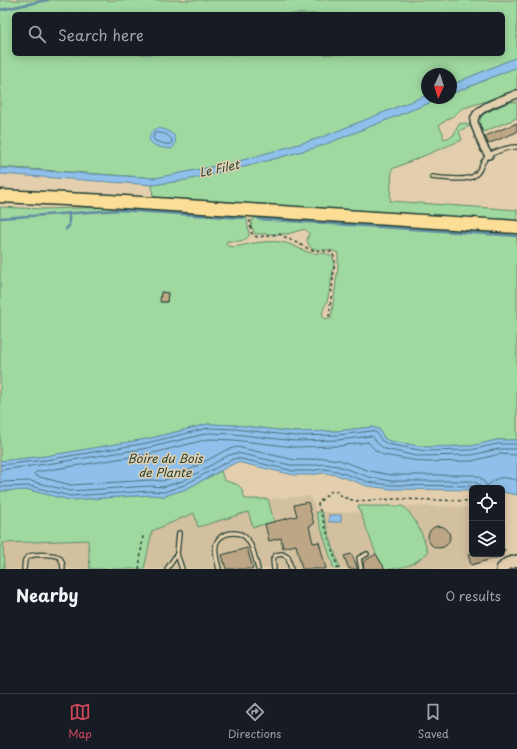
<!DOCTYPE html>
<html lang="en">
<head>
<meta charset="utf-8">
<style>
	body { margin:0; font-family:"Playpen Sans",sans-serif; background:#20242c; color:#f1f3f6 }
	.controls { position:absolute; right:12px; bottom:12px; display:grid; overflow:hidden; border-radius:6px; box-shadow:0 2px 10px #0003 }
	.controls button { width:36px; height:36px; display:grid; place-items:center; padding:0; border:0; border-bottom:1px solid #363941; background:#171b24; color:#f1f3f6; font:20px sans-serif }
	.compass { position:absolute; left:421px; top:68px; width:36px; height:36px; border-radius:50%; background:#171b24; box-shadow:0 2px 10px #0003; rotate:184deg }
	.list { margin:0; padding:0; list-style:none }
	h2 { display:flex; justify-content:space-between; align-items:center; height:52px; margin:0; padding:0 16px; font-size:17px }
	h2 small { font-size:13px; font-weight:400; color:#9ea1a6 }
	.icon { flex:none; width:22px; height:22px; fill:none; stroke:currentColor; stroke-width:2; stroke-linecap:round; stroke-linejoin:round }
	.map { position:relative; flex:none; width:517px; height:569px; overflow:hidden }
	.search { position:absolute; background:#171b24; box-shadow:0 2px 10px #0003; left:12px; right:12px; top:12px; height:44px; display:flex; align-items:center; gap:10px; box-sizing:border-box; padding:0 14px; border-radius:6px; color:#9ea1a6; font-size:15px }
	.sheet { height:124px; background:#171b24 }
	nav { display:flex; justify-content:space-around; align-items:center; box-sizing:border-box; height:56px; border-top:1px solid #363941; background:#171b24; font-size:11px; color:#9ea1a6 }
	nav a { display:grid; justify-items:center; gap:2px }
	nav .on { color:#d1495b }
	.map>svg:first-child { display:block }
	.built { fill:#d3c09f }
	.green { fill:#9fd9a0; stroke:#5f8b6a; fill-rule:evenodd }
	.water { fill:#8fc0eb; stroke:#628ca2 }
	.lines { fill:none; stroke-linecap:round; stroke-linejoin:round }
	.shore { stroke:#4c717d; stroke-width:1 }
	.stream { stroke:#628ca2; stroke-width:2.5 }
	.building { fill:#bca685; stroke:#1f3d34 }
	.service-casing { stroke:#1f3d34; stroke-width:6 }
	.minor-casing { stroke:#1f3d34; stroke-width:10 }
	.secondary-casing { stroke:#1f3d34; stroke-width:14 }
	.primary-casing { stroke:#1f3d34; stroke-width:15 }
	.path { stroke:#1f3d34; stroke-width:1.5; stroke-dasharray:3 3; stroke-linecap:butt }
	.service { stroke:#e3cfad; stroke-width:3.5 }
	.minor { stroke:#e3cfad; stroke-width:7 }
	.secondary { stroke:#e3cfad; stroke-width:11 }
	.primary { stroke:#fcde96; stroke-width:12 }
	.labels { text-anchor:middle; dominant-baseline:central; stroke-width:3; stroke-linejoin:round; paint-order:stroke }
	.water-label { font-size:12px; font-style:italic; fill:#25443d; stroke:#e3cfad }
</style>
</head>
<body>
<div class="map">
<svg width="517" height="569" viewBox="0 0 517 569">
	<rect width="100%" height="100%" fill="#e3cfad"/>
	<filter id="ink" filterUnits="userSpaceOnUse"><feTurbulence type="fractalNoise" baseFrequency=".025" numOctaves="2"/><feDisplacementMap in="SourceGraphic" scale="8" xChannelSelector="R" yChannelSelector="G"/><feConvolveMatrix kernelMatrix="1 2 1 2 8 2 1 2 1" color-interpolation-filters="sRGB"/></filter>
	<g filter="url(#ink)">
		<g class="built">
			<path d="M311,496l23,73h-190l8,-38 42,-18 4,14 51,-16 4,16 21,-6 -6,-22z"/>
			<path d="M403,506l69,1v47l23,4 -20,6 -9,5h-66l20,-10 -1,-31 -4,-8z"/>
			<path d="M322,512h38l16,42 9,15h-45z"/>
			<path d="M88,540l2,29h-86l-1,-26z"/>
		</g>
		<g class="green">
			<path d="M0,0h517v57l-66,28v-11h-24v21l-107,43 -84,24 -80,16 -156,-11zM14,14h489v40h-489z"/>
			<path d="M517,67v24l-56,18 -5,5 -17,11 2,5 2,2v5l1,2 9,-3 6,-12 6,-1 5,3 -11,5 3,9 -70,29 -2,32 127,9v12l-364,-25 -1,-12 34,-5 58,-13 77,-21 121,-48h9v-4z"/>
			<path d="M509,102h8v16l-34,14c-3,-7 -5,-12 0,-18z"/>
			<path d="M0,207l41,2 81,-2 122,9 3,3 2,17c-5,7 -14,5 -22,5l-1,3 2,2c8,2 14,-1 21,-2 10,-2 21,-3 31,-2 12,1 21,9 32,11 8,1 22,-2 22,10 -2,13 -4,26 -7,39 -2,5 -6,9 -4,15l1,1 7,1 7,-51v-15l-8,-3 -17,-1 -3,-2 -3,-6 2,-8 -4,-4 -18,5h-32l-4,-8 2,-7c9,-6 32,-2 43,-1l221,15v207h-20l-26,6 -45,1 -37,-6 -5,-3 -5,-9 -7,-2 -35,4 -42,1 -60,-7 -27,-1 -61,15 -101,17 -46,5zM161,292l7,1 -1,9h-6z"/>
			<path d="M221,471l3,9c14,6 16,1 21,19h23l6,23 -21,5 -5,-15 -50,15 -4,-14 -42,18 -8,38h-54l-2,-29 -85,3 1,26h-4v-78l29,-1 41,10 81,-5 13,1 22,-7z"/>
			<path d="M358,506h45c14,14 19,27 25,46 -14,13 -24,17 -43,17l-9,-15z"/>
			<path d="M316,512h6l18,57h-6z"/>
		</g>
		<g class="water">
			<path d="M517,57v10l-66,27v-9z"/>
			<path d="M427,95v3h15l-121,48 -77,21 -58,13 -34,5 -152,-11v-6l156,10 80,-16 84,-24z"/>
			<path d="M158,128l8,2 8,5c2,6 3,10 -3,14 -9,-1 -17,-2 -22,-9 1,-7 2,-9 9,-12z"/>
			<path d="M208,424l27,1 60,7 42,-1 35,-4 7,2 5,9 5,3 37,6 45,-1 26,-6h20v55l-15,-3v-4h-30v2l-82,-1 -23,-3 -30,-11 -13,-2 -15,2h-15l-57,-13 -51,27 -22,7 -13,-1 -81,5 -41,-10 -29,1v-30l46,-5 101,-17z"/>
			<rect x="329" y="515" width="12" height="7"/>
		</g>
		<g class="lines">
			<g class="shore">
				<path d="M155,133c6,-1 15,1 17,8l-1,3h-6l-10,-3 -2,-3z"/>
				<path d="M517,455l-18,-1 -27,7 -48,1 -41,-7 -8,-5 -7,-8 -29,4 -45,1 -60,-7 -25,-1 -60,15 -113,18 -2,2 2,2 35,9 79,-5 12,1 18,-6 46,-25 11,-3 58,13h13l16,-2 15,2 31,11 21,4h83l7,3 6,8c14,-11 13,-9 30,-6"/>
				<path d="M0,465l46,-5 101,-17 61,-15 27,1 60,7 43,-1 34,-4 4,1 5,8 6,4 38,7 46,-1 26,-6h20"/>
				<path d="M0,470l47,-6 101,-16 61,-15 25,1 61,7 43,-1 33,-4 2,1 5,7 7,5 31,7 56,-1 26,-6h19"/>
				<path d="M0,482l30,-1 40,10 80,-5 13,1 20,-6 46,-26 8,-2 58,13h13l16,-2 14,2 31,11 22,4h82l5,3 3,4"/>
				<path d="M0,487l30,-1 40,10 81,-5 13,1 20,-7 47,-25 6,-2 57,13h14l16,-2 13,2 31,11 22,3 81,1 4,2"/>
			</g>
			<g class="stream">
				<path d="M0,10l48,-10"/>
				<path d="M0,218l119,-8 124,8"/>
				<path d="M258,219l259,17"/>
				<path d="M66,229l3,-3v-13"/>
			</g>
		</g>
		<g class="building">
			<path d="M517,123v9l-29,12 -3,-8z"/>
			<path d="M161,292l7,1 -1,9h-7z"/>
			<path d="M308,502l6,22 -5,2 4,17 6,-1 7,27h-24l-6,-24 -13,3 -2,-10 -12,3 -4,-17 32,-8 -3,-11z"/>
			<circle cx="439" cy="537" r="11"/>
			<path d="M247,548l6,21h-27l-4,-14z"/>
			<path d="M351,554l1,1 6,14h-9l-5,-13z"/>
			<path d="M376,554l9,15h-21l-1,-7z"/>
			<path d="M468,554h35v2l-32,9z"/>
		</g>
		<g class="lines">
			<defs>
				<g id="service">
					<path d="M432,177c10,1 31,4 40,0 9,-4 8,-13 14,-19 4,-5 24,-12 31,-11"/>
					<path d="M179,533l-2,21 5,15"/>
					<path d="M24,569l1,-9c2,-1 2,-3 5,-4 5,-2 24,-2 29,1 3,3 4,7 4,12"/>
					<path d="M167,569l10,-15"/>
					<path d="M219,569c-2,-8 -5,-17 -3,-25 4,-12 23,-15 31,-5 7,8 8,20 11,30"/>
					<path d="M274,569l-1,-10 3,-4 6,-1 6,3 3,12"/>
					<path d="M361,569l-2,-11 8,-4"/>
				</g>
				<path id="minor" d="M489,155c-6,-6 -8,-14 -11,-22 -1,-4 -4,-8 -4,-12 0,-14 32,-22 43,-27"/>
				<path id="secondary" d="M502,569l5,-5 10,-3"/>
				<path id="primary" d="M0,196l109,5 408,26"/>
			</defs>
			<use href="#service" class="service-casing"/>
			<use href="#minor" class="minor-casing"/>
			<use href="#secondary" class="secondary-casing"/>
			<use href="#primary" class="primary-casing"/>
			<g class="path">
				<path d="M250,220l1,12 3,4 4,1 21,-3 32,16 21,2 3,8 -6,57"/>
				<path d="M502,543l3,9"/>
				<path d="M139,569l4,-33"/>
				<path d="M338,569l-20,-65c0,-2 11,-11 14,-13h4l7,6 12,4 42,-2 75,2"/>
			</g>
			<use href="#service" class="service"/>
			<use href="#minor" class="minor"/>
			<use href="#secondary" class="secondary"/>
			<use href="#primary" class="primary"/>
		</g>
	</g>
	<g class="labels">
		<g class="water-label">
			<text transform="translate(219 168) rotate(-12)">Le Filet</text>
			<text x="165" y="458">Boire du Bois<tspan x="165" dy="14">de Plante</tspan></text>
		</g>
	</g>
</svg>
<div class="controls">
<button><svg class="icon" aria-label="locate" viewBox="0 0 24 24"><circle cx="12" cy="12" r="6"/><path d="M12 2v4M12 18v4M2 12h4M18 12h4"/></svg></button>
<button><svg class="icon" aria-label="layers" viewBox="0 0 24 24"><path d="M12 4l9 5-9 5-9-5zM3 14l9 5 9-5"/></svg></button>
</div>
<svg class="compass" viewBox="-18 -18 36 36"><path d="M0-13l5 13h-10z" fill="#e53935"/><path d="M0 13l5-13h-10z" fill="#9ea1a6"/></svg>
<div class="search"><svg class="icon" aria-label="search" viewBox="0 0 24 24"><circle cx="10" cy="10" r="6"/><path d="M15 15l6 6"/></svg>Search here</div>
</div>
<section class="sheet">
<h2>Nearby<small>0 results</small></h2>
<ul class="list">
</ul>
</section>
<nav>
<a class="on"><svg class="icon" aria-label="map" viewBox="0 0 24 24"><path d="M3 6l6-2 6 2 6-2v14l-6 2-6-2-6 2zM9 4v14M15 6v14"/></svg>Map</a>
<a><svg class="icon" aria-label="directions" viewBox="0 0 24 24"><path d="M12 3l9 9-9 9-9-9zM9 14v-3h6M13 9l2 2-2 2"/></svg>Directions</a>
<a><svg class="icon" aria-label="saved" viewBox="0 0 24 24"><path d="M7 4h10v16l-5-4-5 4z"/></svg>Saved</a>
</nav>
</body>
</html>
